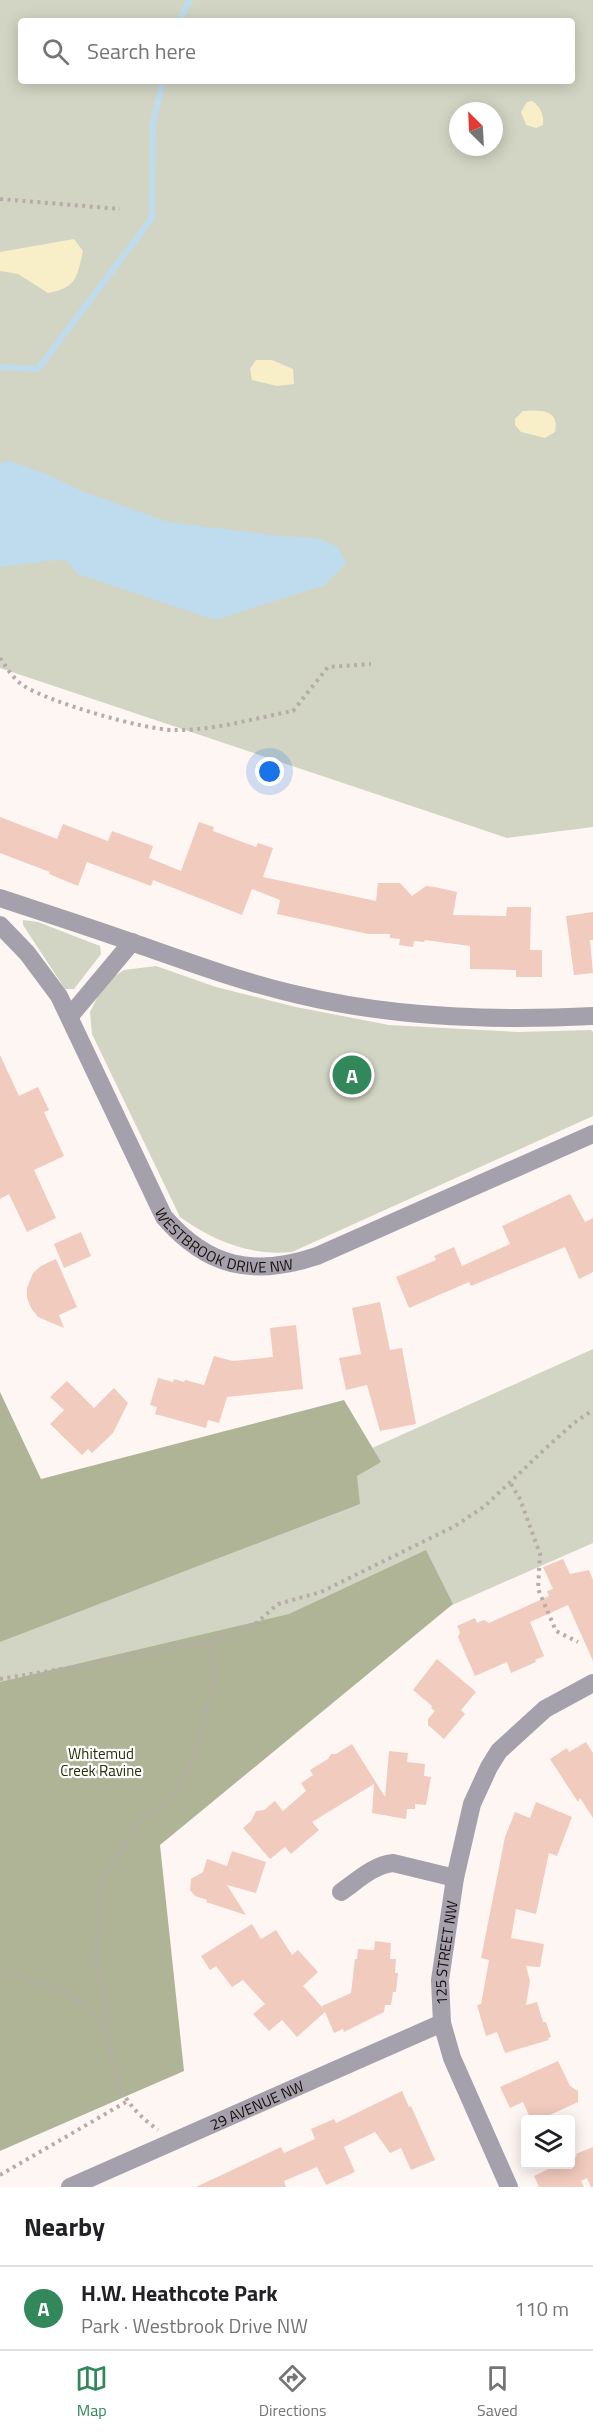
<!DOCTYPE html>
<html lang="en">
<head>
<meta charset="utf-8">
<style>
	body { margin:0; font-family:"Titillium Web",sans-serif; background:#f2f2f2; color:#202124 }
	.controls { position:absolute; right:18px; bottom:18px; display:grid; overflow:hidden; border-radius:6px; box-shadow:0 3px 15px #0003 }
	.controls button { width:54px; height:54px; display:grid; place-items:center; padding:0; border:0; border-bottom:2px solid #e0e0e0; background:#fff; color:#202124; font:30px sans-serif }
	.compass { position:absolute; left:449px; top:102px; width:54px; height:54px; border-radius:50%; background:#fff; box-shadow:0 3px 15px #0003; rotate:336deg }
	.you { position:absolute; left:270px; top:772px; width:21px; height:21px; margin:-15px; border:4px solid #fff; border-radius:50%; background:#1a73e8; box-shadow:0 0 0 9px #1a73e833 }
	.badge { display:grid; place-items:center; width:39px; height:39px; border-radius:50%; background:#33885b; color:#fff; font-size:20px; font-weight:700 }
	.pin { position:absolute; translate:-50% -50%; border:3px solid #fff; box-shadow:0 2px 6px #0006 }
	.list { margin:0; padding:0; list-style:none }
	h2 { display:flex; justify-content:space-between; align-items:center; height:78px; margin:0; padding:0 24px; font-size:26px }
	h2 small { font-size:20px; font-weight:400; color:#757577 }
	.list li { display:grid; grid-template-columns:39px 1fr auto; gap:18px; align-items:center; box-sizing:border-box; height:84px; padding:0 24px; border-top:2px solid #e0e0e0 }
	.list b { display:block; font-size:22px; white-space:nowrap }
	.list p { margin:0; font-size:20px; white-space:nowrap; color:#757577 }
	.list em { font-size:20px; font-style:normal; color:#757577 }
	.icon { flex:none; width:33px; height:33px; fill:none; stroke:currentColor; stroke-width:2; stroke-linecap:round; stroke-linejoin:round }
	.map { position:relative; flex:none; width:593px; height:2187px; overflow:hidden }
	.search { position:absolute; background:#fff; box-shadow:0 3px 15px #0003; left:18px; right:18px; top:18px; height:66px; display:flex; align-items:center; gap:15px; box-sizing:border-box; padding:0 21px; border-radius:6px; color:#757577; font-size:22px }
	.sheet { height:162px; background:#fff }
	nav { display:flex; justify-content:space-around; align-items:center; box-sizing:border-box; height:84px; border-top:2px solid #e0e0e0; background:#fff; font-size:16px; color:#757577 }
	nav a { display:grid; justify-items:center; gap:3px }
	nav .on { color:#33885b }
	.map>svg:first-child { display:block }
	.green { fill:#d2d5c3; fill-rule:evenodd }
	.forest { fill:#afb497 }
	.sand { fill:#f8eec8 }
	.water { fill:#bfdcee }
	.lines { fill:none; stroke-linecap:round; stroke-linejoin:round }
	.stream { stroke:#bfdcee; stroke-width:6 }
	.building { fill:#f1cbbd }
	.path { stroke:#b6aca9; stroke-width:4; stroke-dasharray:3 4.5; stroke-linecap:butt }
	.minor { stroke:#a4a1ad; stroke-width:18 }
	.labels { text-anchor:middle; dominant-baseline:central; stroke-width:4.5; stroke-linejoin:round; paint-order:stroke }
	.street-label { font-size:15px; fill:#190c08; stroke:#fff }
	.park-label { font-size:15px; fill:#292d07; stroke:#fff }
</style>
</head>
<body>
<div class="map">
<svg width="593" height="2187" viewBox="0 0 593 2187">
	<rect width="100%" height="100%" fill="#fef6f3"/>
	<g class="green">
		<path d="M0,0h593v827l-86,11 -507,-170zM21,21h551v60h-551zM458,111h36v36h-36z"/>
		<path d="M23,920l15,2 62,24 1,8 -27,35h-9l-42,-64z"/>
		<path d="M156,966l60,21 80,20 93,18 129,7 73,-2 2,2v84l-301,136c-41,4 -79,-11 -112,-35l-88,-183 -2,-22 15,-30 19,-12z"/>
		<path d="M593,1349v194l-593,261v-189z"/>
	</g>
	<g class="forest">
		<path d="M0,1392l41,87 303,-79 37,62 -24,14 3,28 -360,138z"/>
		<path d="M426,1550l27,54 -293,241 24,226 -184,80v-469l289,-68z"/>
	</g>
	<g class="sand">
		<path d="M532,101c9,6 12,14 11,24l-7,3 -10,-3 -5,-13 6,-10z"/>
		<path d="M74,239l9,12c-6,27 -7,37 -35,42l-30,-19 -18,-3v-19z"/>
		<path d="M256,360h16l21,9 1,15 -17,2 -25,-6 -2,-11z"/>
		<path d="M523,411c16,-1 37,-2 32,21l-10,6 -24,-6 -6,-7v-6z"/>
	</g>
	<path class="water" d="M9,461l37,13 38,18 84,30 112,14 37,2 21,9 8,16 -21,22 -110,35 -137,-46 -13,-15 -65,8v-104z"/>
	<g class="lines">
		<g class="stream">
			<path d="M179,21l11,-21"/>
			<path d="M0,367l38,2 114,-151 1,-95 10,-42"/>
		</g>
	</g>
	<g class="building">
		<path d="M0,817l57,22 6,-15 45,17 4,-10 41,15 -4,12 32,13 18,-49 15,5 -1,4 43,16 2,-4 15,5 -10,29 113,24 2,-18h22l12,13 14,-10 9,1 22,5 -4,23 53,1 1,-9h24l-1,43h12v27h-26v-7l-46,-1v-23l-45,-6 -1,2 -10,-1 -1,6 -14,-2 1,-6 -10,-1v-4h-22l-91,-20 3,-14 -28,-11 -10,26 -89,-35 -2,6 -64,-24 -9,24 -29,-12 1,-2 -50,-19z"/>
		<path d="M593,912v28h-3l3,33 -19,2 -8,-59z"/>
		<path d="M0,1055l19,41 19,-9 11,23 -5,2 20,44 -30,14 22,48 -29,14 -18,-38 -9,5z"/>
		<path d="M570,1194l15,28 8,-4v54l-14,7 -14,-32 -94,39 -2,-4 -60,26 -13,-31 40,-17 -2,-4 20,-9 8,19 48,-22 -8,-18z"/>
		<path d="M81,1232l10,24 -27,12 -10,-24z"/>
		<path d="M56,1259l21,48 -18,8 5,13 -26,-11 -7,-9 -4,-10v-10l6,-15 8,-7z"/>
		<path d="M380,1302l10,48 12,-2 14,76 -36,7 -13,-46 -21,5 -7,-32 22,-4 -9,-46z"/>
		<path d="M296,1325l7,64 -76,8 -8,26 -11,-3 -2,8 -51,-14 2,-7 -7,-2 8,-27 15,4 1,-3 10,3 1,-2 19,5 10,-29 19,5 40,-4 -3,-29z"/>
		<path d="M67,1381l27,27 20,-20 14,15 -15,30 -21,20 -4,-4 -6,6 -32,-31 14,-14 -14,-13z"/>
		<path d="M563,1559l7,15 19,-4 4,10v81l-25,-56 -38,17 14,34 -9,4 1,2 -25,11 -4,-11 -32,14 -17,-39 2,-5 -3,-6 18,-8 2,5 7,-3 5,3 60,-27 -2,-5 6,-2 -10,-22z"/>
		<path d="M437,1659l39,33 -15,18 4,4 -21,25 -16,-14v-6l7,-8 -4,-3 1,-2 -19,-16z"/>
		<path d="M586,1742l7,11v65l-13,-20 -2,4 -28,-43 17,-11 2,4z"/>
		<path d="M352,1744l33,53 4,-46 19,2 -1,9 18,2 -1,12 7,1 -5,28 -11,-1v5h-8l-1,10 -34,-6 2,-29 -62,38 7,8 -28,24 -6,-7 -15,12 -27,-31 8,-7 5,-10 8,-1 11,-9 8,10 23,-20 -5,-8 12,-8 -3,-5 18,-11 3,-5h5z"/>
		<path d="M536,1802l36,15 -15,39 -8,-3 -13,61 -20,-5 -5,29 33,6 -4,23 -14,-1 4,15 -4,24 11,-3 6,20h3l5,15 -3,1 1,2 -44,13 -8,-21 -11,4 -9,-31 4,-1 8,-44 -8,-2 24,-121 10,-25 15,6z"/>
		<path d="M232,1851l34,11 -10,31 -29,-8 19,30 -40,-13 1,-2 -12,-4 -5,-6 1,-11 12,-7 4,-13 20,7z"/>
		<path d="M252,1924l9,15 15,-9 16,25 6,-5 20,22 -15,14 20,22 -1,-2 29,-13 4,-34h2l1,-10 16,1 1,-9 16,2 -1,16h6l-1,14h3l-2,19h-3l-2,13h-6l-1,7 -40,20 -1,-3 -9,4 -9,-21 -28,25 -15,-17 -13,11 -16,-17 12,-10 -22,-24 -11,7 -16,-21 -6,4 -9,-14z"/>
		<path d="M558,2061l12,25 8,5v11l-39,18h-8l-8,-18 -13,6 -10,-21z"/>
		<path d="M402,2091l7,16 2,-1 24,54 -24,10 -10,-22 -11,5 -15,-21 -31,15 11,25 -29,13 -9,-18 -33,14 2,6h-90l85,-40 3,6 29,-13 2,-1 -4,-10 23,-10 2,4z"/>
		<path d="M593,2147v40h-2l-4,-9 -6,3 3,6h-45l-5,-11 25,-12h11v-5l7,-3 -1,-2z"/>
	</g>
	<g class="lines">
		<g class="path">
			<path d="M0,199l120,10"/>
			<path d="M0,658c6,9 14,22 24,28 25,16 120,44 150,44 38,1 81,-12 119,-19l35,-44 43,-3"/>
			<path d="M511,1484l9,15 20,55 -2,35 18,42 22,11"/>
			<path d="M0,1679l116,-19 53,-12 41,-5 44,-18 24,-21 43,-12 134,-66 30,-20 61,-58 28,-25 19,-13"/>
			<path d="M0,1972c38,9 92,23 107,64 4,8 3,19 6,27 8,33 18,47 45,67"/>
			<path d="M107,2036v-25l-11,-52v-18l5,-15v-39l5,-16 34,-50 27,-21 23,-32 23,-85 2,-21 -5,-19"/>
			<path d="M0,2175l126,-73"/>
		</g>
		<g class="minor">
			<path d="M0,898c45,15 89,29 134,45 54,19 108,39 165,52 96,23 196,26 294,21"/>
			<path id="s1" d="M0,925l27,28 32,43 105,221c44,51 90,60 153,39l276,-122"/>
			<path d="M70,1016l62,-74"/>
			<path d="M341,1892c16,-11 32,-27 52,-29l62,15"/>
			<path id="s2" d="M70,2187l372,-164"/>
			<path id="s3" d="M509,2187l-57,-129 -10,-35 -2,-43 15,-102 17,-74 17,-37 10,-16 46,-42 48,-26"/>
		</g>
	</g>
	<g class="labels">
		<g class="street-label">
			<text stroke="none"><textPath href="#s1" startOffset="405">WESTBROOK DRIVE NW</textPath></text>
			<text stroke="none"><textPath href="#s3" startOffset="248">125 STREET NW</textPath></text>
			<text stroke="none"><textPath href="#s2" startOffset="204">29 AVENUE NW</textPath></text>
		</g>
		<g class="park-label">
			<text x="101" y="1753">Whitemud<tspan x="101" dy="17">Creek Ravine</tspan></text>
		</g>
	</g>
</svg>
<div class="controls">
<button><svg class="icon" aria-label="layers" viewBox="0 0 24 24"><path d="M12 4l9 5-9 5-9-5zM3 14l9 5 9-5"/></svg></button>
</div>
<svg class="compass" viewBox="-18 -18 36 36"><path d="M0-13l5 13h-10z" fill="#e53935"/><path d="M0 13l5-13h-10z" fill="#757577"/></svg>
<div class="you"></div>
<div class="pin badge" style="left:352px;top:1075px">A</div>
<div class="search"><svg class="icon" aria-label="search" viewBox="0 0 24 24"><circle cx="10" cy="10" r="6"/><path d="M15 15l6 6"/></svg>Search here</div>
</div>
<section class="sheet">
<h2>Nearby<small></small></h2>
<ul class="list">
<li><span class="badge">A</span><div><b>H.W. Heathcote Park</b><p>Park · Westbrook Drive NW</p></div><em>110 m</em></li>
</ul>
</section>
<nav>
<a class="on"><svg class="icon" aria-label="map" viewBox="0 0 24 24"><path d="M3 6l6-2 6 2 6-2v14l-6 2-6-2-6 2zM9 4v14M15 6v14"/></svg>Map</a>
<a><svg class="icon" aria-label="directions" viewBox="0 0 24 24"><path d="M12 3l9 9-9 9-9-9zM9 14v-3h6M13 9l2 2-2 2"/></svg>Directions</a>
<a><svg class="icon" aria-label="saved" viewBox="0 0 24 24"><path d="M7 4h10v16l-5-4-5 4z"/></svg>Saved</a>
</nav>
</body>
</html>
